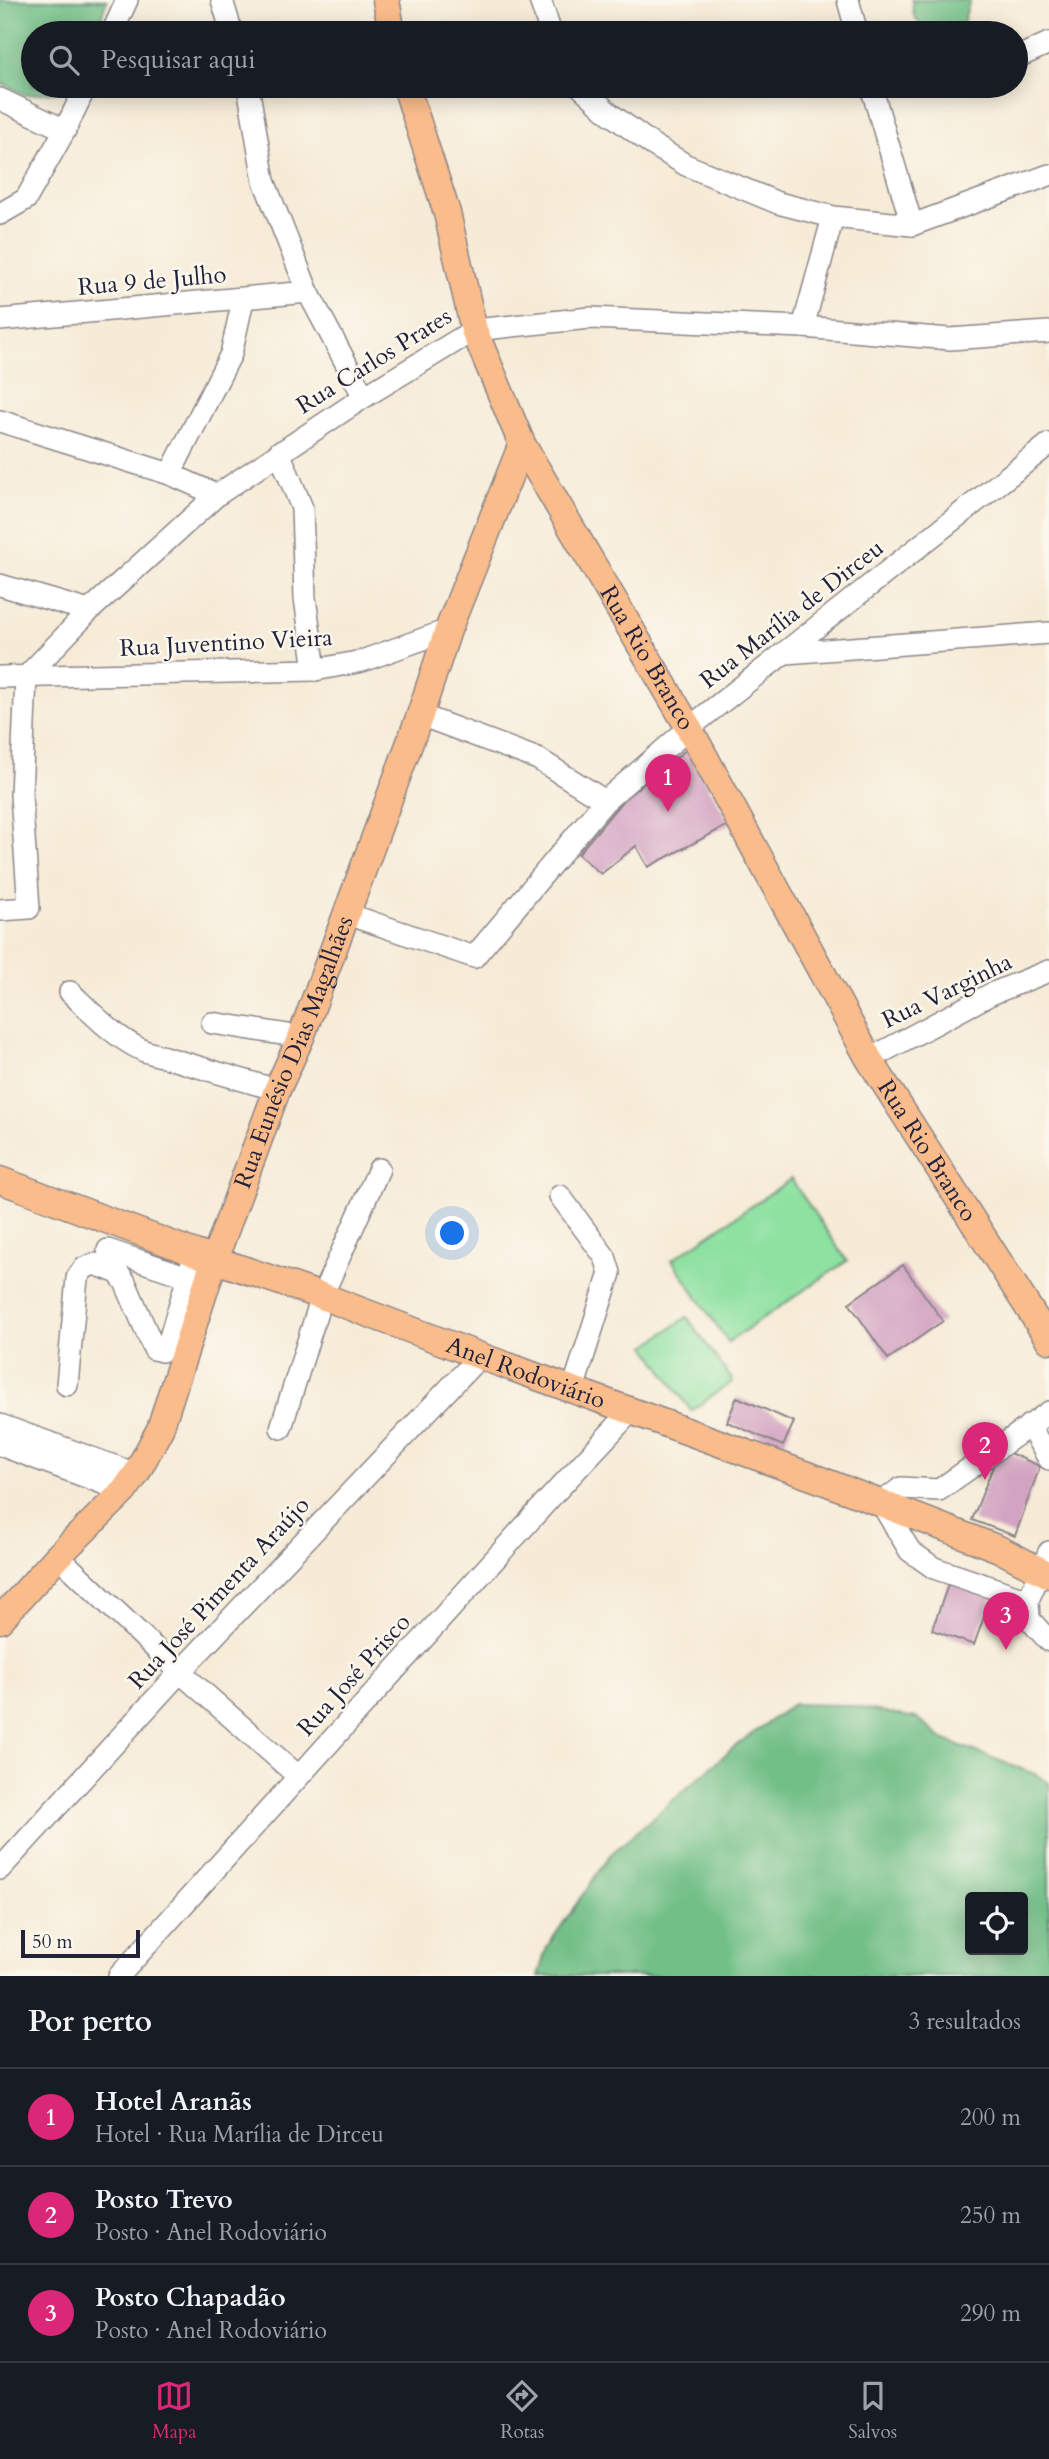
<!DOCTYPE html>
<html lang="pt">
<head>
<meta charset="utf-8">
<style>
	body { margin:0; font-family:Cardo,serif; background:#242831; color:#f1f3f6 }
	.controls { position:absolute; right:21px; bottom:21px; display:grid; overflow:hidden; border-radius:7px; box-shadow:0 4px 18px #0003 }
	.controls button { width:63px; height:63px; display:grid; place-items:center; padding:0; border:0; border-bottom:2px solid #363941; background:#171b24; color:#f1f3f6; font:35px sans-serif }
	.scale { position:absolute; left:21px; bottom:18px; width:119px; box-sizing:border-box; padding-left:7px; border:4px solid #22223b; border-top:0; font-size:19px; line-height:24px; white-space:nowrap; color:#22223b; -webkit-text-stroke:5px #fbf7ec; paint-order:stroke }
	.you { position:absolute; left:453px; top:1234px; width:24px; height:24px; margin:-18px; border:5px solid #fff; border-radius:50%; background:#1a73e8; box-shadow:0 0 0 10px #1a73e833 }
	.badge { display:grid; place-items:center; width:46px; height:46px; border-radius:50%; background:#db2777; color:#fff; font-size:23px; font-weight:700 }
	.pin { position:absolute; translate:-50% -58px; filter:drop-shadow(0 2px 4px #0008) }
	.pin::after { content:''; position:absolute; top:37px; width:24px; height:21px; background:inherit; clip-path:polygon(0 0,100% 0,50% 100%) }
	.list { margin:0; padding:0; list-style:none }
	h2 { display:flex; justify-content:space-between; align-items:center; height:91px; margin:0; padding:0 28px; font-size:30px }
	h2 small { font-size:23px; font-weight:400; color:#9ea1a6 }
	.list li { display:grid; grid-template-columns:46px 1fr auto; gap:21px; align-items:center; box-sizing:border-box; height:98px; padding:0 28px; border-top:2px solid #363941 }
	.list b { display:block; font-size:26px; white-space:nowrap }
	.list p { margin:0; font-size:23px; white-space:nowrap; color:#9ea1a6 }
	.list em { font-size:23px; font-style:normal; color:#9ea1a6 }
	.icon { flex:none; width:38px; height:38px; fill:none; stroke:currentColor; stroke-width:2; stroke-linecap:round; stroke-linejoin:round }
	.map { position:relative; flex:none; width:1049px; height:1976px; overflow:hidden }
	.search { position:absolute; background:#171b24; box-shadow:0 4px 18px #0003; left:21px; right:21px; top:21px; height:77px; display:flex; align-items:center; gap:18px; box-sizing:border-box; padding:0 24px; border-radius:38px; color:#9ea1a6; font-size:26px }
	.sheet { height:385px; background:#171b24 }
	nav { display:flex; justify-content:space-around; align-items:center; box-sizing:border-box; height:98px; border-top:2px solid #363941; background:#171b24; font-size:19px; color:#9ea1a6 }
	nav a { display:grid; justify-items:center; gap:4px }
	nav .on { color:#db2777 }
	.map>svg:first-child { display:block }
	.green { fill:#8ee1a1; stroke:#58826e; stroke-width:2 }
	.forest { fill:#72bf87; stroke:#4a7061; stroke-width:2; fill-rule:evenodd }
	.building { fill:#d3a4c2 }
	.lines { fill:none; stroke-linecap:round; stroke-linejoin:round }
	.minor-casing { stroke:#8c8689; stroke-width:24 }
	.major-casing { stroke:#8c8689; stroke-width:29 }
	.minor { stroke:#fff; stroke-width:21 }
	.major { stroke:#fabc8b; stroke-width:26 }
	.labels { text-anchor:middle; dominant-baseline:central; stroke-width:5; stroke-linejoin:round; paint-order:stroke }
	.street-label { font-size:24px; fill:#22223b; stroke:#fbf7ec }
</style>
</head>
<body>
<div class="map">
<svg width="1049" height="1976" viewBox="0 0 1049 1976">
	<rect width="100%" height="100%" fill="#fbf7ec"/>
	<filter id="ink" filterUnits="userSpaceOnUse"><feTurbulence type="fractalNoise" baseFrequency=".0143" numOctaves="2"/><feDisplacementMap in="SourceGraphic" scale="14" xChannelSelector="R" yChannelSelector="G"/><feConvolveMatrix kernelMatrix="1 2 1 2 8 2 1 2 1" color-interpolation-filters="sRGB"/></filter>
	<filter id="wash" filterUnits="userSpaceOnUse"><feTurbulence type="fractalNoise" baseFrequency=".00686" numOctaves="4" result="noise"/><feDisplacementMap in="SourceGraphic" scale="28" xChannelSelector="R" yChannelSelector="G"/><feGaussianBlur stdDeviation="1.57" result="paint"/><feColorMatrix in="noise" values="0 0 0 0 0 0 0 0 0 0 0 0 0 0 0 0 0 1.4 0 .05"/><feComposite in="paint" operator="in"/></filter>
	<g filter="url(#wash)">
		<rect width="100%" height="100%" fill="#f6ebd7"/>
		<g class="green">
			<path d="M791,1179l56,82 -119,81 -56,-82z"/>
			<path d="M687,1317l46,64 -42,30 -45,-65z"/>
		</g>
		<g class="forest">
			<path d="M0,0h107l-11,33h-63v53h33l-5,5 -35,4 -26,-12z"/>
			<path d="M912,0h58l-10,33h-34l-13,-19z"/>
			<path d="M793,1704l52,1 71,13 27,21 94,36 12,8v193h-511l9,-29 63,-92 124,-108zM1023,1897v53h-53v-53z"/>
		</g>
		<g id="blocks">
			<g class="building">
				<path d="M687,749l43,75 -82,43 -12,-21 -35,28 -23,-20 45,-54z"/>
				<path d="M903,1265l40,56 -55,38 -39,-56z"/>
				<path d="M737,1397l57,25 -11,24 -56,-24z"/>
				<path d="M1000,1449l40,17 -25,70 -43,-16z"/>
				<path d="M954,1568l42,15 -22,62 -42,-15z"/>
			</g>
		</g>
	</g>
	<g filter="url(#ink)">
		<use href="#blocks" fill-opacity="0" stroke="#8c8689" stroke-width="2"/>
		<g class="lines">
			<defs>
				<g id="minor">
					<path d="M222,0l10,33"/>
					<path d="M540,0l11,33"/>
					<path d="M848,0l9,33"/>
					<path d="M112,33l15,-33"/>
					<path d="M1016,58l33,-15"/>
					<path d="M248,86l16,95 44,111 56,105"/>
					<path d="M580,86l29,27 44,32 33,20 92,38 55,14 79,8 137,-50"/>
					<path d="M871,86l41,139"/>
					<path d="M0,99l65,31"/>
					<path d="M0,214l26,-15 39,-69 21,-44"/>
					<path d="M0,320l308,-28"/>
					<path d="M803,327l30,-110"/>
					<path d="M0,421l170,53 47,21"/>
					<path d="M279,452l23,56 3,90 10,72"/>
					<path d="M170,474l61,-120 12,-54"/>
					<path d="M0,585l89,26"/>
					<path d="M786,653l263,-20"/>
					<path d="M0,677l315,-7 47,-9 86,-31"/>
					<path d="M420,715l118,44 67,42"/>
					<path d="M0,910l29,-2 -8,-113 5,-118 63,-66 128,-116 147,-98 110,-67 116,-12 213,9 147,12 99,-7"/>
					<path d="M347,914l127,43 131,-156 84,-73 360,-284"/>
					<path d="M70,992c24,23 44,45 74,59l133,39"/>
					<path d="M212,1023l89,14"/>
					<path d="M869,1059l122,-65 58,-23"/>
					<path d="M560,1196l45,61 5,16 -37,116"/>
					<path d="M108,1250l80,27"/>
					<path d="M67,1385l10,-107 7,-10 11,-4 23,9 7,9 29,67 8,2 6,-7 27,-91"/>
					<path d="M0,1425l136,49"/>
					<path d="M1029,1425l20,34"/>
					<path d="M281,1428l41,-132 57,-127"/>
					<path d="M0,1445l124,46"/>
					<path d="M1049,1552l-21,48 1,19 20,22"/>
					<path d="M58,1556l122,116 118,104"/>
					<path d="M1028,1600l-94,-32 -24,-17 -29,-48 20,-15 38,2 110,-78"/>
					<path d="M0,1869l180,-197 300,-316"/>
					<path d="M119,1976l431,-478 81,-87"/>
				</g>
				<g id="major">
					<path d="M386,0l6,33"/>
					<path id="s1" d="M406,86l41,127 27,117 48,114 167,284 180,331 180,281"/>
					<path id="s2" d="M0,1180l195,73 127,43 158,60 338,123 181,70 50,26"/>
					<path id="s3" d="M0,1620l58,-64 66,-65 12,-17 24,-45 55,-171 62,-168 24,-53 119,-322 28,-85 74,-186"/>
				</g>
			</defs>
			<use href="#minor" class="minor-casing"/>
			<use href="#major" class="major-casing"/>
			<use href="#minor" class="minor"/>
			<use href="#major" class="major"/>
		</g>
	</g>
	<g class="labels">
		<g class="street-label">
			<text transform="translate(152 281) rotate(-5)">Rua 9 de Julho</text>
			<text transform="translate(374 361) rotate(-32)">Rua Carlos Prates</text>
			<text transform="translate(792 614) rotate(-38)">Rua Marília de Dirceu</text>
			<text transform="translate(226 643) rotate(-3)">Rua Juventino Vieira</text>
			<text stroke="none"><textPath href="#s1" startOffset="625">Rua Rio Branco</textPath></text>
			<text transform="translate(947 991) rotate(-26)">Rua Varginha</text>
			<text stroke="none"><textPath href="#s3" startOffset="651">Rua Eunésio Dias Magalhães</textPath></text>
			<text stroke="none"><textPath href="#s1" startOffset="1192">Rua Rio Branco</textPath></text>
			<text stroke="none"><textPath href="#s2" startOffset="560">Anel Rodoviário</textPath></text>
			<text transform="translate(219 1593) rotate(-47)">Rua José Pimenta Araújo</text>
			<text transform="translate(354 1675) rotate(-48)">Rua José Prisco</text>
		</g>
	</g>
</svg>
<div class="controls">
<button><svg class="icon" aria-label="locate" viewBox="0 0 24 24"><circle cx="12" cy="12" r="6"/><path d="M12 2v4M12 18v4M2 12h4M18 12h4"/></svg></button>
</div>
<div class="scale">50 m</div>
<div class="you"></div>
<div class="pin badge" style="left:668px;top:812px">1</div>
<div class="pin badge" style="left:985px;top:1480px">2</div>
<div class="pin badge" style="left:1006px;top:1650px">3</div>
<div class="search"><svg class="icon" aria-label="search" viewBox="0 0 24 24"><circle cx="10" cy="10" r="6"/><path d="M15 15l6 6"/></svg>Pesquisar aqui</div>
</div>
<section class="sheet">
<h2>Por perto<small>3 resultados</small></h2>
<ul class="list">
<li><span class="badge">1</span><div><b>Hotel Aranãs</b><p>Hotel · Rua Marília de Dirceu</p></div><em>200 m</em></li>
<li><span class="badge">2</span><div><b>Posto Trevo</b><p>Posto · Anel Rodoviário</p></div><em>250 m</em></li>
<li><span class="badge">3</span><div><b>Posto Chapadão</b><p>Posto · Anel Rodoviário</p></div><em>290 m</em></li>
</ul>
</section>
<nav>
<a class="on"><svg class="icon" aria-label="map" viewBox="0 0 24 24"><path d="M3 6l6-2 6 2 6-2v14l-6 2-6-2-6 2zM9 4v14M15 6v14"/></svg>Mapa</a>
<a><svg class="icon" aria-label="directions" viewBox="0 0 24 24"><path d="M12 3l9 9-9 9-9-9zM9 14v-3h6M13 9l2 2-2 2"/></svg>Rotas</a>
<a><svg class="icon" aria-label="saved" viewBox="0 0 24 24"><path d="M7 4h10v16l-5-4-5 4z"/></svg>Salvos</a>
</nav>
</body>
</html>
